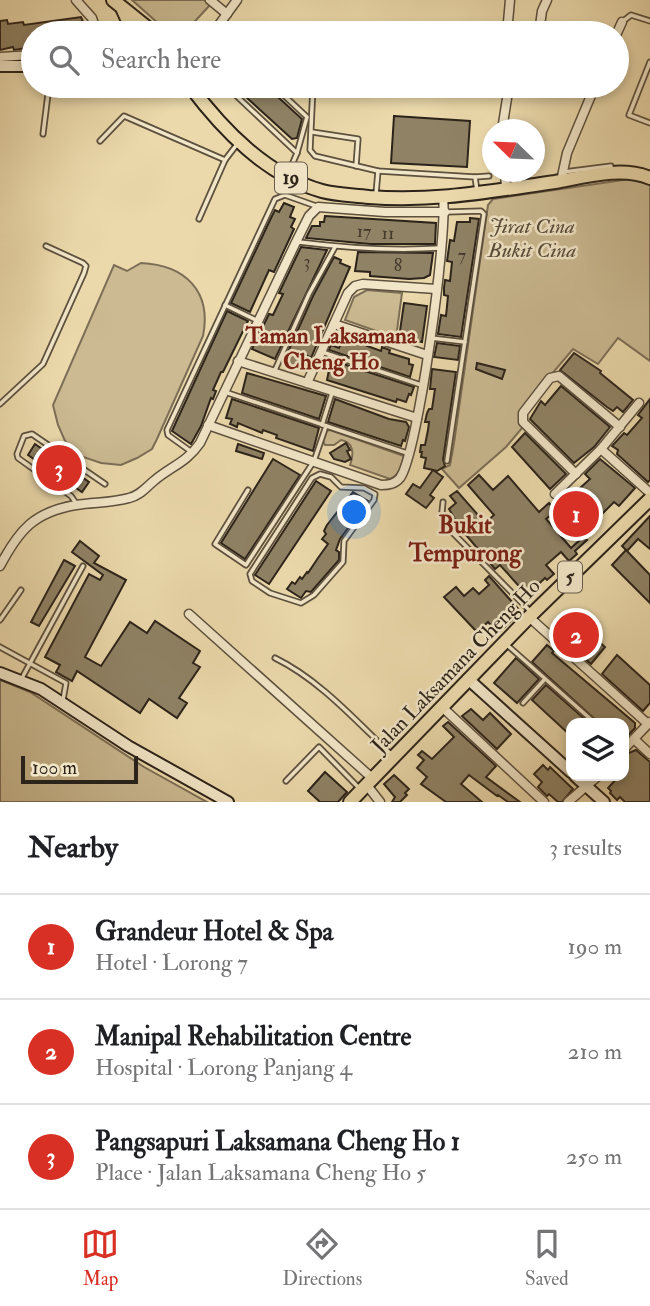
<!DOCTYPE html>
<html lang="en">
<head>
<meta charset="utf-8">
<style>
	body { margin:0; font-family:"IM FELL Double Pica",serif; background:#f2f2f2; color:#202124 }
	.controls { position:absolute; right:21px; bottom:21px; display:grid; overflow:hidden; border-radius:14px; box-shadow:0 4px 10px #0003 }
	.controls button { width:63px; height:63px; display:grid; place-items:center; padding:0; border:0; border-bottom:2px solid #e0e0e0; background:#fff; color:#202124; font:35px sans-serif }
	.compass { position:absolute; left:482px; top:119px; width:63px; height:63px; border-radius:50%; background:#fff; box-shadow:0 4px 10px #0003; rotate:293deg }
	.scale { position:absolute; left:21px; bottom:18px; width:117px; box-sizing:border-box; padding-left:7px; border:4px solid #2c231a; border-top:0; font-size:19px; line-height:24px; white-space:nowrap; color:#2c231a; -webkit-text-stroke:5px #f2e6c8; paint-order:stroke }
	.you { position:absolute; left:355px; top:513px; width:24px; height:24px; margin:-18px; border:5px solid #fff; border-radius:50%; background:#1a73e8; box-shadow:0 0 0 10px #1a73e833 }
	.badge { display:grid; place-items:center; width:46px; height:46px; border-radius:50%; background:#d93025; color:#fff; font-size:23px; font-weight:700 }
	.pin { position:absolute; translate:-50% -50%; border:4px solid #fff; box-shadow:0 2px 7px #0006 }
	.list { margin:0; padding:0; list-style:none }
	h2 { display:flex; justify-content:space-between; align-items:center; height:91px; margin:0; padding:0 28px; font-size:30px }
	h2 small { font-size:23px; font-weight:400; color:#757577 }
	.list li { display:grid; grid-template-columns:46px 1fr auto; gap:21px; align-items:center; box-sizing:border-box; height:105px; padding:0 28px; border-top:2px solid #e0e0e0 }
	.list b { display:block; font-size:26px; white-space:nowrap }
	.list p { margin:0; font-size:23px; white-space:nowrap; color:#757577 }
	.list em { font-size:23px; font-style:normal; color:#757577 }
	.icon { flex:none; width:38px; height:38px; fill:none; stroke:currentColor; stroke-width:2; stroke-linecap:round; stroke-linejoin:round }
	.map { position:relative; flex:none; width:650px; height:802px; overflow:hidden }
	.search { position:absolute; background:#fff; box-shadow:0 4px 10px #0003; left:21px; right:21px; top:21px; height:77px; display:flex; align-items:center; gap:18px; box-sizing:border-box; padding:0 24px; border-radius:38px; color:#757577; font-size:26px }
	.sheet { height:406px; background:#fff }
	nav { display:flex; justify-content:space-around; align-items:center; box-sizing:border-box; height:98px; border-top:2px solid #e0e0e0; background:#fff; font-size:19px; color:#757577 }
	nav a { display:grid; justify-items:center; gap:4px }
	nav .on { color:#d93025 }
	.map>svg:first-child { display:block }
	.green { fill:#cbba92; stroke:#7c6e56; stroke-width:2 }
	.building { fill:#8f8265; stroke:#2c231a; stroke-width:2 }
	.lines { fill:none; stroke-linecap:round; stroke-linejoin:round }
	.lane-casing { stroke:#5c503e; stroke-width:7 }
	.street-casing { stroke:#5c503e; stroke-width:11 }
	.secondary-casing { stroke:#2c231a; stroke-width:14 }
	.primary-casing { stroke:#2c231a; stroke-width:16 }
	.lane { stroke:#f2e6c8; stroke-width:3.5 }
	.street { stroke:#f2e6c8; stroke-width:8 }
	.secondary { stroke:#f2e6c8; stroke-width:10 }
	.primary { stroke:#ebd9ab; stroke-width:12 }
	.labels { text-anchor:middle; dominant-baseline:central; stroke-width:5; stroke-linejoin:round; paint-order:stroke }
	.number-label { font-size:18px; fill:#453b2d }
	.shield { fill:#f2e6c8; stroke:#675e4e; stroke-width:2 }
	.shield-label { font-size:19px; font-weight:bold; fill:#2c231a }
	.park-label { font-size:21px; font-style:italic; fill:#544938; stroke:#f2e6c8 }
	.street-label { font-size:21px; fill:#2c231a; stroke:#f2e6c8 }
	.neighbourhood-label { font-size:23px; font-weight:bold; fill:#7a1f14; stroke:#f2e6c8 }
	.quarter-label { font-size:24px; font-weight:bold; fill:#7a1f14; stroke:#f2e6c8 }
</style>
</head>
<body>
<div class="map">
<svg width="650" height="802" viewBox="0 0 650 802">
	<rect width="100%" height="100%" fill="#ebd9ab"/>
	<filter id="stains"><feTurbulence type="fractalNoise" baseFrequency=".00286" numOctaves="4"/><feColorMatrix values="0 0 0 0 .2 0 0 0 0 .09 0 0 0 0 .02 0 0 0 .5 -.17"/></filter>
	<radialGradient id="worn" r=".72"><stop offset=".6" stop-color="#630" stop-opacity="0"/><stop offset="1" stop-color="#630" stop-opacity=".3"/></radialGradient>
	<g class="green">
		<path d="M132,0h72l6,5 -26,28h-15z"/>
		<path d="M630,179l20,5v177l-32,-23 -20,26 -25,-15 -52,61 2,17 -17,20 -47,41 -17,-19 8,-4 4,-22 34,-238 5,-6z"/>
		<path d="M141,263c44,2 71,28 62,73l-46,103 -5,10 -15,9 -16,7 -20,-2 -21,-7 -15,-15 -7,-16 -5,-20 61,-140 13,6z"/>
		<path d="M367,290l35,3 -6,45 -51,-18 9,-23z"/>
		<path d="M330,430l74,26c-3,9 -4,19 -14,23l-40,-14c4,-11 4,-23 -9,-25l-7,5h-9l-2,-4 3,-10z"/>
		<path d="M0,680l30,12 114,75 63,35h-207z"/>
	</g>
	<g class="building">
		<path d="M81,17l7,16h-55v14l-19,3 -1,-3 -13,3v-29l7,-1 1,4 15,-2 1,3z"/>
		<path d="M234,86h32l36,33 -5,19 -5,1z"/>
		<path d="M394,116l76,5 -3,46 -76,-4z"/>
		<path d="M284,203l10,4 -4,10 5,2 -4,8 3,2 -20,43 -5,-2 -19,42 -19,-9 40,-85 4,-8 4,2z"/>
		<path d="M325,216l111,7 -1,21h-65l-64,-6 6,-12h8v-4h4z"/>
		<path d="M470,218l9,1 -18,118 -23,-3 3,-19 5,1 2,-20 -4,-1v-7l1,-8 5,1 2,-19 -5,-1 3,-21 4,1 3,-19h13z"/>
		<path d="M301,247l26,3 -52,109 -23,-10 17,-35 4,1 10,-21 -4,-1z"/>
		<path d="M358,252l75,1 -3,22 -6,3 -15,1 -39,-3v-4l-15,-1z"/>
		<path d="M334,257l7,3 -1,3 10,4 -39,91 -3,-2 -6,14 -19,-7 30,-67z"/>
		<path d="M404,303l23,3 -5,36 -23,-4z"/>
		<path d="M227,311l21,10 -25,51h-2l-8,18 3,1 -3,8 -2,-1 -10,28 -10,18 -19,-13z"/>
		<path d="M345,335l24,8 -2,3 14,5 1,-4 8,3 -1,3 20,6v5l4,1 -3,12 -81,-27 2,-5 8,3z"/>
		<path d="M437,343l23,3 -2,14 -24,-3z"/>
		<path d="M574,353l27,18 -1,2 33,27 -10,12 -6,-5 -4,4 -6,-4 -47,-37z"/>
		<path d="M331,360l83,27 -3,8 -2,-1 -3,8 -9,-3 -1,3 -69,-22z"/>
		<path d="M477,363l28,7 -3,9 -26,-10z"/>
		<path d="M432,369l24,3 -13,88 2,6 -8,5 -4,-1 10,7 -13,18 4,3 -8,10 -20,-14 7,-10 7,4 13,-18 -9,-2 2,-10 -5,-1 1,-5h-2l1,-7h4l3,-15 1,-8h-4l2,-9 2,-4h3l3,-20h-5z"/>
		<path d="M247,373l79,23 -7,23 -77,-26z"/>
		<path d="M561,386l49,41 -16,20 -20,16 -44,-44 11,-18 4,4z"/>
		<path d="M232,399l87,29 -6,23 -37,-13 1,-3 -14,-5 -1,3 -24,-10 -1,4 -7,-3 2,-5 -6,-1z"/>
		<path d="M335,399l54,20 17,3 3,5 -4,14 -2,-1 -2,6 -73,-24z"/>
		<path d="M650,399v81l-2,2 -31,-28 1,-4 -6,-4 12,-13 3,2 15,-17 -4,-3z"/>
		<path d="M525,433l41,41 -16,15 -38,-42z"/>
		<path d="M346,443l4,7 -3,1 4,8 -6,3 -11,-3 -4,-6z"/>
		<path d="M35,444l54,38 -7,10 -54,-37z"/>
		<path d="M238,444l26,9 -2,6 -26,-8z"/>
		<path d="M273,459l27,16 -55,84 -24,-16z"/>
		<path d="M600,459l35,29 -16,18 -5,-4 -20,20 -2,-3 -12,11 -21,-23 31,-28 -5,-5z"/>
		<path d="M479,475l14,15 15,-14 31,36 10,-9 7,8 -10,8 25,29 11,-10 5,2 -12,11 2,3 -8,7 -8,-9 -15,13 8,9 -7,6 -2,-2 -18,17 -27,-30 -5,4 -40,-47 1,-1 -7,-12 7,-6 -6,-7 7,-5 28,32 9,-8 -26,-30z"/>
		<path d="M316,481l15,10 -62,93 -14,-9z"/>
		<path d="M353,492l15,9 -28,38 -4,11 3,2v8l-28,32 -5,-1 -5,7 -14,-9 5,-7 3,2 5,-7 2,2 5,-7 1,1 10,-15 10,-14 -6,-5 4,-5 -2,-3 3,-6z"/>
		<path d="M650,516v33l-12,-10 -11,12 -5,-5z"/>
		<path d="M80,541l19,15 -5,7 32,17 -41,77 16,9 29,-44 17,11 8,-12 45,30 -7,12 7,4 -21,31 8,5 -10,15 -28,-19 -9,14 -63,-42 -5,10 -16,-9 4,-7 -15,-8 44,-83 11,6 3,-5 -31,-23z"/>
		<path d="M626,550l24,25v28l-38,-38z"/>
		<path d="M64,560l11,6 -36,60 -8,-4z"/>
		<path d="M489,576l32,36 -23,21 -10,-11 -11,10 -33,-35 12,-10 8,9 9,-8 6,6 10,-9 -4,-5z"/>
		<path d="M574,619l31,28 -14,17 -32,-29v-3z"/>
		<path d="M547,645l7,6 -2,2 83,70v5l-11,12v-17h-25l-67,-61z"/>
		<path d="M617,655l33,30v18l-7,8 -41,-37z"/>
		<path d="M516,658l23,21 -22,24 -23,-20z"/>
		<path d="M546,685l43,38h-18v13l-39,-36z"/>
		<path d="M471,709l12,11 7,-7 21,21 -14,15 -35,-33z"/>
		<path d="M448,722l48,44 -10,11 34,25h-12l-10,-7 -1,1 -28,-21 -8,9 21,18h-36l-25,-18 6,-7 -10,-9 7,-8 -6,-5 4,-4 10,8 22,-22 -11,-11z"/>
		<path d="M636,750l14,12v40h-25l-5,-5 -3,3 -7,-7 1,-2 -3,-3 11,-12h5v-21z"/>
		<path d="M543,765l5,5 2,-3 23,22 -11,13h-4l-9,-8 -2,2 -9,-9 4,-5 -8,-8z"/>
		<path d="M325,772l22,20 -9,10h-18l-12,-11z"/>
		<path d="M394,775l15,14 -4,4 2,2 -7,7h-8l3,-5 -11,-13z"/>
	</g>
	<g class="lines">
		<defs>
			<g id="lane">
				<path d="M622,22l9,-7 19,6"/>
				<path d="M650,62l-21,53 21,8"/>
				<path d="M226,86l71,67"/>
				<path d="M274,86l33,31 -10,36 -9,21"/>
				<path d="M313,86l-3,64 5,6 63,15 97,6 2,14"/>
				<path d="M312,132l46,7 -2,27"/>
				<path d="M43,134l6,-48"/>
				<path d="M100,141l24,-25 101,44"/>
				<path d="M564,172l47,-6"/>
				<path d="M475,177l14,-1"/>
				<path d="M376,194l2,-23"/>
				<path d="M447,212l34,-1 3,3 -37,247"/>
				<path d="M199,219l26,-59 13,-17"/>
				<path d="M299,242c47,6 94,9 142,6"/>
				<path d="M225,305l33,16"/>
				<path d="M431,338l34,4"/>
				<path d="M322,352l99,33"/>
				<path d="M275,370l34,-76 26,-47"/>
				<path d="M225,392l182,61"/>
				<path d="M0,404l43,-40 41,-91 2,-7 -3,-3 -37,-17"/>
				<path d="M322,425l10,-32"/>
				<path d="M193,453l-25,-18 -1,-5 108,-231 10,-4 31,11"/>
				<path d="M320,474l11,3 10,10 23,1 11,6 -1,6 -30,41 -1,21 -29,33 -13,8 -31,-10 -18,-12 -2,-7 62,-96z"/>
				<path d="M248,490l-33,54 31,21 68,-104 12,-35"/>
				<path d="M443,502l-1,10 8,18 81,82"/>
				<path d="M76,503l-5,-7 -53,-38 -1,-4 7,-18 8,-2 73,50"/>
				<path d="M0,620l21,-30"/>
				<path d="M506,644l89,79"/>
				<path d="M0,647l66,36 -3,17"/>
				<path d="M275,658c45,22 81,63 117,97"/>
				<path d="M22,678l61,-112"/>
				<path d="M523,703l22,-24"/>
				<path d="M286,781l33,-34 39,40"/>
			</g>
			<g id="street">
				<path d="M76,0l16,18 5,15"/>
				<path d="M210,0l17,14"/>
				<path d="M213,33l24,-33"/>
				<path d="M507,33l3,-33"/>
				<path d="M539,33l3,-22 5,-11"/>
				<path d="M617,33l5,-11"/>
				<path d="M0,57l33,-2"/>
				<path d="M502,130l6,-38 -4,-6"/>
				<path d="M505,172l1,17"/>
				<path d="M561,181l6,-28 28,-67"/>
				<path d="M334,324l93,31"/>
				<path d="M238,361l179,57"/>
				<path d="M307,383l41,-90 7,-7 8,-2 73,5"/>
				<path d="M208,425l173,60c8,0 14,-1 19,-7 18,-24 48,-246 43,-280"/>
				<path d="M601,449l49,44"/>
				<path d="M576,474l-53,-52v-9l27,-35 9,-2 61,51"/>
				<path d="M555,494l46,-45 38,-46"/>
				<path d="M0,566c19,-36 34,-54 76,-61 18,-3 36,-2 53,-7 12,-3 17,-11 26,-18 17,-14 32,-18 45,-37l96,-201 13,-26 9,-9 67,5h60"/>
				<path d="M189,614l183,164"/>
				<path d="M529,617l119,107"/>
				<path d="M442,707l102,95"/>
				<path d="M634,739l16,15"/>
				<path d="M624,749l26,-27"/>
				<path d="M366,784l14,18"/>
				<path d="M568,802l30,-26"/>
			</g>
			<g id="secondary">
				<path d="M0,66h33"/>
				<path d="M0,673l41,16 87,57 100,56"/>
				<path d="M468,679l103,93"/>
				<path d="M575,776l29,26"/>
			</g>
			<g id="primary">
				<path d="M113,0l36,29"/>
				<path d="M123,10l5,11v12"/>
				<path d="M190,86c33,44 76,89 132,105 15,4 31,4 47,6 66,5 122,-6 186,-15 29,-5 67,-16 95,-4"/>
				<path d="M350,802l179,-185 121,-118"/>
			</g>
		</defs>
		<use href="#lane" class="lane-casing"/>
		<use href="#street" class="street-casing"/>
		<use href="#secondary" class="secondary-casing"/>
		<use href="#primary" class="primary-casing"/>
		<use href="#lane" class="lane"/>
		<use href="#street" class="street"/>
		<use href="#secondary" class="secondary"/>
		<use href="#primary" class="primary"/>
	</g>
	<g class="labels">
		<g class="number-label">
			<text x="364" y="231">17</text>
			<text x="388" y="233">11</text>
			<text x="462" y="255">7</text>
			<text x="307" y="261">3</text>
			<text x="398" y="265">8</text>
		</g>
		<g class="shield">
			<rect x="275" y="162.5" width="32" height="31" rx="5"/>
			<rect x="558" y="561.5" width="24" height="31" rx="5"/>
		</g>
		<g class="shield-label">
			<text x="291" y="178">19</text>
			<text x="570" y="577">5</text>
		</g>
		<g class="park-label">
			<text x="532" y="226">Jirat Cina<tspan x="532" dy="24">Bukit Cina</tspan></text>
		</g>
		<g class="street-label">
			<text transform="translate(456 666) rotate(-46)">Jalan Laksamana Cheng Ho</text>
		</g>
		<g class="neighbourhood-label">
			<text x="331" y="335">Taman Laksamana<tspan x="331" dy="26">Cheng Ho</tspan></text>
		</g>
		<g class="quarter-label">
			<text x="465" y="525">Bukit<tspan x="465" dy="28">Tempurong</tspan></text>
		</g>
	</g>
	<rect width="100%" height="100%" filter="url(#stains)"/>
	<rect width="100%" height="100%" fill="url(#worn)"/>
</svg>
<div class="controls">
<button><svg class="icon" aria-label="layers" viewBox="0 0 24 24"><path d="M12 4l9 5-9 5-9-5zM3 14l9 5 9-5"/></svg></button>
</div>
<svg class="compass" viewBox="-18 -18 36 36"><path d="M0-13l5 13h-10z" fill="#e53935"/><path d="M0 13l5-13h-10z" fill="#757577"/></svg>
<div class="scale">100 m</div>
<div class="you"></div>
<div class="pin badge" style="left:576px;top:514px">1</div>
<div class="pin badge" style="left:576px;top:635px">2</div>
<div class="pin badge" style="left:59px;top:468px">3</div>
<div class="search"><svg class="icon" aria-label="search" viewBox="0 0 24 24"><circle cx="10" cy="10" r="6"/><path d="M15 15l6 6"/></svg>Search here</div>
</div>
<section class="sheet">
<h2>Nearby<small>3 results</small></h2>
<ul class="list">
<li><span class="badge">1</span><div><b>Grandeur Hotel &amp; Spa</b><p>Hotel · Lorong 7</p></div><em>190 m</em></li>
<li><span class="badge">2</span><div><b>Manipal Rehabilitation Centre</b><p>Hospital · Lorong Panjang 4</p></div><em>210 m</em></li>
<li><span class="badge">3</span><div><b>Pangsapuri Laksamana Cheng Ho 1</b><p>Place · Jalan Laksamana Cheng Ho 5</p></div><em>250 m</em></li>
</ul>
</section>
<nav>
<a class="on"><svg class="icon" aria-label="map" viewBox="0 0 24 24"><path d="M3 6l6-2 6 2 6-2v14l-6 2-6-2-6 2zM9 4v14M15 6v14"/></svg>Map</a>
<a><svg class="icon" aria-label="directions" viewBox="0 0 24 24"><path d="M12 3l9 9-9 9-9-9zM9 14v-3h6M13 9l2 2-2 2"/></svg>Directions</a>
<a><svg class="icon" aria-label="saved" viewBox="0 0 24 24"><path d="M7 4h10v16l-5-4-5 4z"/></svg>Saved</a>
</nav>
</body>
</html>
